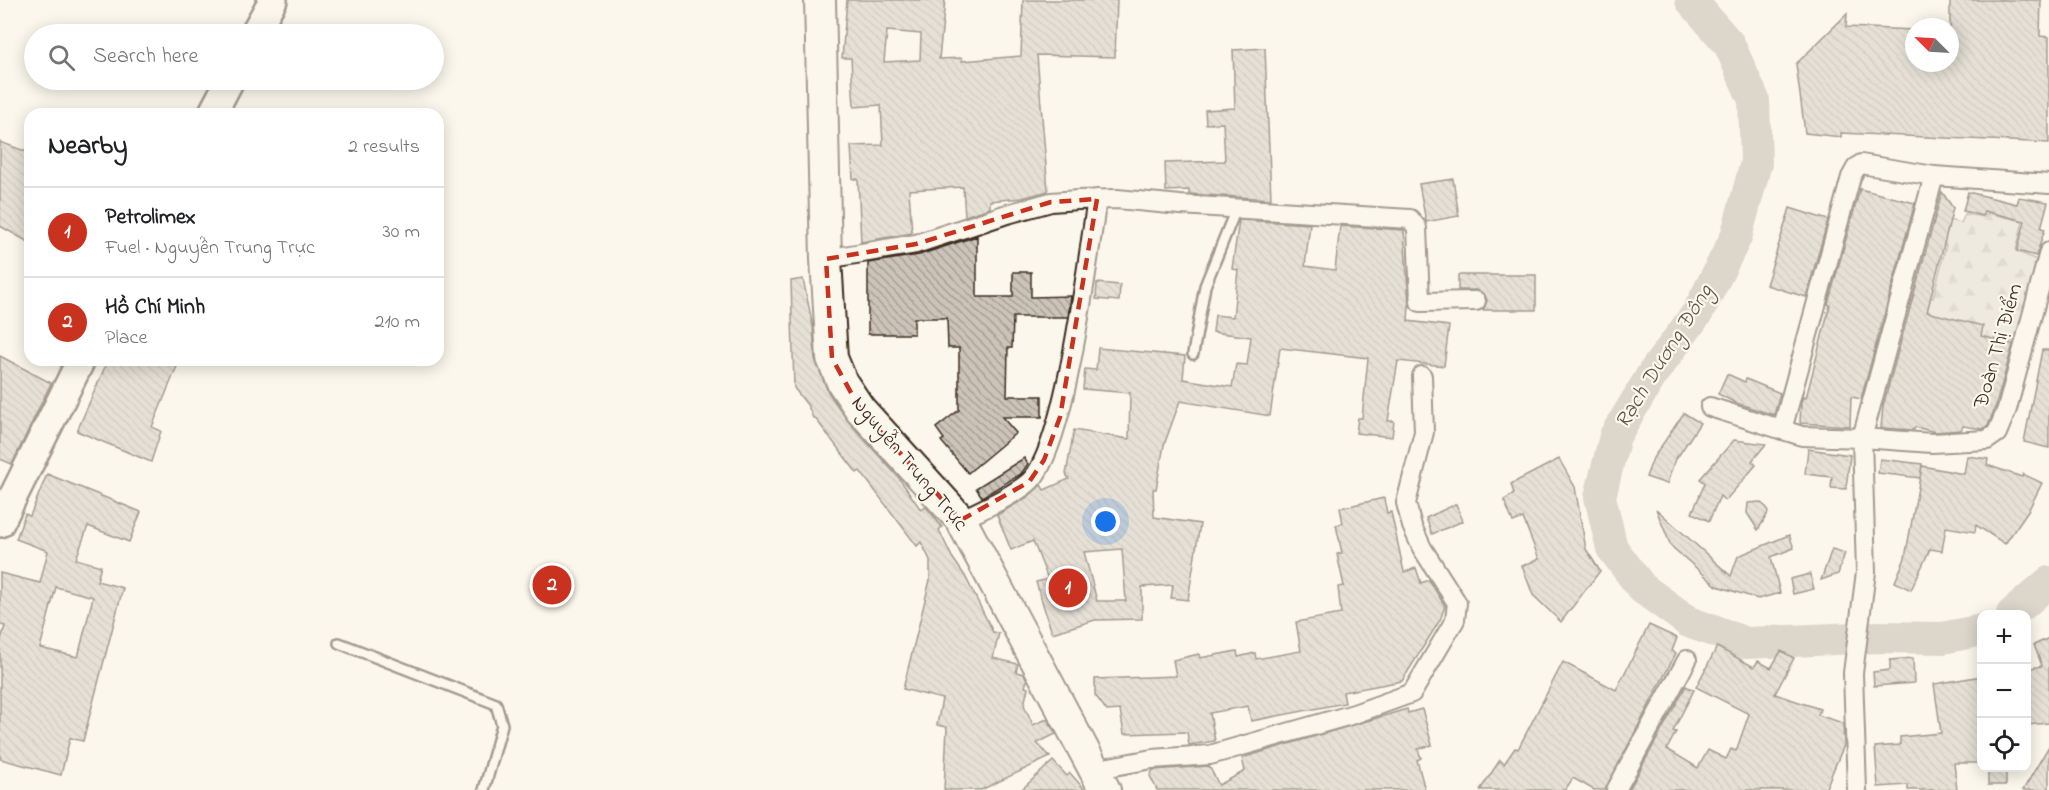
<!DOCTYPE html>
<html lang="en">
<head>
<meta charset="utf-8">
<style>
	body { margin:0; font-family:"Indie Flower",sans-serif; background:#f6f6f6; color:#202124 }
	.controls { position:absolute; right:18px; bottom:18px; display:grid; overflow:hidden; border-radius:12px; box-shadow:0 3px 15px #0003 }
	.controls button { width:54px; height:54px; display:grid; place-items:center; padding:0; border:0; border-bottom:2px solid #e0e0e0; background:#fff; color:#202124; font:30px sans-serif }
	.compass { position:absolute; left:1905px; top:18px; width:54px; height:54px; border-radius:50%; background:#fff; box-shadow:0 3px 15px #0003; rotate:294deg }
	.you { position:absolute; left:1106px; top:522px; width:21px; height:21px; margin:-15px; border:4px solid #fff; border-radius:50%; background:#1a73e8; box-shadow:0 0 0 9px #1a73e833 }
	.badge { display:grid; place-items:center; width:39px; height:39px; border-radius:50%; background:#c8321e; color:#fff; font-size:20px; font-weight:700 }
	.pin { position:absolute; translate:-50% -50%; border:3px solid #fff; box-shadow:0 2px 6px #0006 }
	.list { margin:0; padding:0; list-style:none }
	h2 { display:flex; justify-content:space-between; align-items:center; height:78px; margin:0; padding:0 24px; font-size:26px }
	h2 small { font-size:20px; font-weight:400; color:#757577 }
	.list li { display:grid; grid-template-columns:39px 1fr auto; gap:18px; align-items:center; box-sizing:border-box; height:90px; padding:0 24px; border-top:2px solid #e0e0e0 }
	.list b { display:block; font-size:22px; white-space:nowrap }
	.list p { margin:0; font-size:20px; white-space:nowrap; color:#757577 }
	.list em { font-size:20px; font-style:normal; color:#757577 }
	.icon { flex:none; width:33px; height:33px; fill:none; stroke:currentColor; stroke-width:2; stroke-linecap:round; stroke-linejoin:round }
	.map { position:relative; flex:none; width:2049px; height:790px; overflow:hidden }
	.search { position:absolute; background:#fff; box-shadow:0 3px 15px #0003; left:24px; top:24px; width:420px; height:66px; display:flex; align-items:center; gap:15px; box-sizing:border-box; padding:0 21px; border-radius:33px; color:#757577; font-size:22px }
	.panel { position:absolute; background:#fff; box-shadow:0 3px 15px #0003; left:24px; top:108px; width:420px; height:258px; border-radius:18px }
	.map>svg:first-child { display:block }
	.forest { fill:url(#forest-firs); stroke:#8d8276; stroke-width:1.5 }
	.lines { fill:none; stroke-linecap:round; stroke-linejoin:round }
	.river { stroke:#b6aea2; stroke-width:32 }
	.building { fill:url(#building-back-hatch); stroke:#3b2a1e; stroke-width:1.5; fill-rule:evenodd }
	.lane-casing { stroke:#3b2a1e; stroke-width:14 }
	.street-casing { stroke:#3b2a1e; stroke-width:22 }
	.secondary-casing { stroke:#3b2a1e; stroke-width:32 }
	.primary-casing { stroke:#3b2a1e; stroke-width:34 }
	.lane { stroke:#fbf7ec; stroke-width:9 }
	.street { stroke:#fbf7ec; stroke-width:18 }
	.secondary { stroke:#fbf7ec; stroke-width:27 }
	.primary { stroke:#fbf7ec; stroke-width:30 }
	.marked { fill:none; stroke:#c8321e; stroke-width:4.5; stroke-dasharray:12 8; stroke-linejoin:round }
	.labels { text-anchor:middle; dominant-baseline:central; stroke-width:4.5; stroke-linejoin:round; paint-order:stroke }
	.street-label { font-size:21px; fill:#3b2a1e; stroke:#fbf7ec }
	.water-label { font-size:22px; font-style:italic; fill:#605246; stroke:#fbf7ec }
</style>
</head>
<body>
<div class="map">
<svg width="2049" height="790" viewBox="0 0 2049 790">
	<defs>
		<pattern id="forest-firs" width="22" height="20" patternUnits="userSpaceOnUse" patternTransform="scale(1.5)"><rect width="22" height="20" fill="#dfd9ce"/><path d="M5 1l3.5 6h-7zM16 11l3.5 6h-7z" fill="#c0bab0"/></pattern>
		<pattern id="building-back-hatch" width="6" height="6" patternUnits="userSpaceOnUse" patternTransform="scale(1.5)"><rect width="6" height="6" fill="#ccc4b9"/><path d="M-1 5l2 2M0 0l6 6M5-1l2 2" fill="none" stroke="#a79f96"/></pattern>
	</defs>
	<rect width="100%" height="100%" fill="#fbf7ec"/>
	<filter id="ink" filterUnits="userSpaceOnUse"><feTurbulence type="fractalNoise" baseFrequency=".0167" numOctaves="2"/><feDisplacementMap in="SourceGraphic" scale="12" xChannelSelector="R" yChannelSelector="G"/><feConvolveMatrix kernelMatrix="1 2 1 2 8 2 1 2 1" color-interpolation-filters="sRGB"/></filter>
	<g filter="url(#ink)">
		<path class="forest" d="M1987,213l36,8 -7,30 23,10 -23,81 -15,-2 -20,70 -51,-98 -23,-8 4,-9 22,3 13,-53 -4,-5 6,-20 13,3 4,-9 19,3z"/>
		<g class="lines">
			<g class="river">
				<path d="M1691,0l38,44 25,56 2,63 -20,74 -38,75 -45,61 -38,63 -15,61 12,51 30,40 47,34 57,21 133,-6 64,1 39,-8"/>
				<path d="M2012,614l37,-32"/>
			</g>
		</g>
		<g class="building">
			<path d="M847,0h98l-6,59 23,-1v3l59,-5 2,-56h94l-2,57 -78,-2 11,136 -26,7 -32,3v7l-25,8 -2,-29 -54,3 3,43 -51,9 -3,-63h-5l-2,-33 32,-1 -1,-19 -1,-21 -27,2 -3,-49h-9zM887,31l34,3 -1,26 -36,2z"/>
			<path d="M1950,0h91l-1,36 9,1v106l-208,-10v4l-36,-4 -9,-69 51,-50 -1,13 68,3v33h36z"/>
			<path d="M1265,48l6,151 -82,-5v-4l-23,1 -1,-28 60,-2 -2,-38 -17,1 -1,-14 30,-2 -2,-58z"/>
			<path d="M0,142l30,11v90l-30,-17z"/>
			<path d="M1453,179l6,37 -33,6 -7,-38z"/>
			<path d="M1860,189l55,14 -54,196 -10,-2 -1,29 -50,-3 1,-21 2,-5 3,1 24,-93 -2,-1z"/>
			<path d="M1942,192l11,16 -26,104 56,14 -2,10 32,8 -17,61 -8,21 -5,3 -20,-3 -2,4 -26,2 -20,-5 -1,3 -33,-2 2,-22z"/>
			<path d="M1968,192l49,12 2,-7 29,5 -7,26 4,1 -9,27 -19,-5 8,-30 -41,-10 -2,5 -19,-5z"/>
			<path d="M1790,208l38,12 -22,77 -40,-12z"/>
			<path d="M1239,220l71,4 -5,42 30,4 5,-44 64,4 5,75 -1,16 41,5 -5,40 -46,-5 -10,60h6l-2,16 -36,-4 2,-15h4l6,-60 -88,-10 -10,68 -90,-15 -16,44 -8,44h-3l1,28 46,7 -12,76 -17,-2 2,-13 -31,2v32l-47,1 -43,13 -16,-51 12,-3 -15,-38 -22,9 -14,-35 31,-18 13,-12 3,5 25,-11 -3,-5 8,-44 55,9 1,-46 -47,-4 2,-20 11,1 2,-22 87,8 -2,23 49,8 4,-23 11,1 4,-28 -38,-5 2,-17 18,2 5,-47 -6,-1zM1122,549l4,52h-29l-13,-49z"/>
			<path d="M977,236v61h36v-25h18v25l40,-1 -3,21h-55l-1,31h-4l-1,48h35v21h-40l14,16 -48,40 -27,-32 3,-2 -8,-11 23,-18v-62h-11l-1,-30h-33v16h-46v-71l51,-8z"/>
			<path d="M1458,275h78v35h-53l4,-9 -2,-6 -9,-5h-18z"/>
			<path d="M803,279l10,47 2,33 13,33 19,28 52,58 22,32 5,-3 16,20 -3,3 13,27 13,19 28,56 6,1 -6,25 25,6 -2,8 8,2 3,6 -2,7 3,1 -4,17 9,20 14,-6 9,15 -19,9 13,14 -69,33h-37l3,-63 -10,-2 5,-26 -39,-10 27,-109v-20l-9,-18 -4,4 -57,-75 -3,2 -42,-55h-2l-5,-12 -14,-18 -3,-107z"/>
			<path d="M1097,283l23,2 -1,16 -23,-2z"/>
			<path d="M2042,350h7v98l-25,-6z"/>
			<path d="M0,356l51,27 -39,81 -12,-5z"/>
			<path d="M108,360h61l9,4 -26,63 9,4 -10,31 -74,-31z"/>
			<path d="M1727,374l18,8 1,-3 34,14 -6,22 -38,-12 -18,-9z"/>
			<path d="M1684,413l16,10 -23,35 -1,-2 -9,28 -21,-7 7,-19z"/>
			<path d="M1734,440l32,4 -14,17 4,4 -31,36 -5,-5 -11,25 -17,-8 13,-30 -5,-4z"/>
			<path d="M1808,449l42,6 -4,34 -15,-1 1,-11 -27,-3z"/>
			<path d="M1967,456l21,3 -1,6 35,12 1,-3 19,9 -13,26 -24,35 -29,-19 -1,7 -29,-5 -4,24 -12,-2 -19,41 -16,-8 10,-24 17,-92 42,8z"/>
			<path d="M1024,458l4,6 -7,10 -39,23 -6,-9z"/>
			<path d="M1559,459l16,28 11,62 14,22 -39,51 -28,-27 -11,-29 17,-7 -16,-41 -10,4 -9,-22 10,-6 -3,-10z"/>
			<path d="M1880,459l42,5 -2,14 -42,-5z"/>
			<path d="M47,474l94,38 -12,30 -41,-16 -12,33 25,7 -4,15 26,7 -40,153 -13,-3 -9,37 -61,-16v-116l5,-17 -5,-1v-52l40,10 8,-32 -32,-12 9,-25 5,2zM56,587l37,10 -15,60 -38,-9z"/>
			<path d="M1384,498l3,15 4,-1 13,60 12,-4 5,15 8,-3 16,26 -5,14 -38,61 -59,11 2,11 -94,18 -3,-15 -38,7 5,28 -26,4 -2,-13 -63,2 -4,-24 -13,1 -12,-16v-16l81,-3 -3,-16 26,-6 1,4 37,-7 1,6 17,-4 1,6 45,-8 -5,-29 45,-8 -3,-27 6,-1 -7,-32 5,-1 -6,-28 7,-2 -3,-15z"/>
			<path d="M1760,502l7,6 1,5 -10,17 -11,-17 1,-10z"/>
			<path d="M1456,504l7,17 -31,13 -6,-16z"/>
			<path d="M1656,509l75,67 7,-20 51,-21 5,13 -23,9 9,36 -22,6 -41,-13 -46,-40z"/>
			<path d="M1832,549l13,4 -7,21 -17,6z"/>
			<path d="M1810,574l4,15 -21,5 -3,-15z"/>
			<path d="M1649,625l28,13 -5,13 4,2 -71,137h-11l-21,-12 -8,12h-85l20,-30 4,4 11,-16 3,1 45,-87 53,28z"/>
			<path d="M2049,638v85l-23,2v-56l16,-3 -8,-21z"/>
			<path d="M1717,647l37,20 4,-6 13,7 10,-17 13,7 -19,36 45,15 -2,6 25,8 1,22 -19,45h-196l57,-104 8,4 -21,41 3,1 -9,17 31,19 10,-18 18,9 5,-10 5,2 13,-37 -53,-27z"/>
			<path d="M1913,658l1,25 -40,3 -1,-14 17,-2v-10z"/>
			<path d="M1982,676v87h-28l3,27h-49v-5l-30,2 -3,-40 25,-2v-8l41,-4 -7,-49z"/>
			<path d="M1407,709l1,4 14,-4 10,36 -14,4 3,9 -4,2 8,30h-268l-7,-14 3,-6 56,-4 10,19 26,-14 -3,-13z"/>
			<path d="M2049,746v44h-26z"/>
			<path d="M1053,761l14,15 3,-3 15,17h-64z"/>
			<rect x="1988" y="768" width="18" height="17"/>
		</g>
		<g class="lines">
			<defs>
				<g id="lane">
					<path d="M1193,354l12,-68 31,-77"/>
					<path d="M339,643l157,61 6,21 -18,65"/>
				</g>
				<g id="street">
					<path d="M826,259l90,-15 88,-29 47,-13 27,-2 39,-1 63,6 230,14 7,9 3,74 56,-1"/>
					<path d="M1710,407l92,29 60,2 72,-262"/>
					<path d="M1782,430l69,-253 5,-9 5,-4 73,12 115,8"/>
					<path d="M961,520c20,-11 51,-23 68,-38 37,-33 59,-227 68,-283"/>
					<path d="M1093,770l59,-11 58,-4 144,-41 58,-21 43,-73 2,-17 -35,-55 -10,-22 -6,-23 18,-71 -2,-56"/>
					<path d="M1616,790l71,-130"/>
					<path d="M1857,790l-4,-117 13,-101 -4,-134 70,5 55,-3 10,-7 10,-24 42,-157"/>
				</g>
				<g id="secondary">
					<path d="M254,34l19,-34"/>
					<path d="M212,114l18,-34"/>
					<path d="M0,523l81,-163"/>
				</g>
				<path id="primary" d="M820,0l6,259 6,99 10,24 18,27 101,111 144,270"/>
			</defs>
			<use href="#lane" class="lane-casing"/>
			<use href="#street" class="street-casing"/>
			<use href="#secondary" class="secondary-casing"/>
			<use href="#primary" class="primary-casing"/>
			<use href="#lane" class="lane"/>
			<use href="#street" class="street"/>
			<use href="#secondary" class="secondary"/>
			<use href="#primary" class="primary"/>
		</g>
	</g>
	<path d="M0 0H2049V790H0ZM1097,199l-37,218 -16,43 -15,22 -68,38 -101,-111 -28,-51 -6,-99 90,-15 135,-42z" fill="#fbf7ec" fill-opacity=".55" fill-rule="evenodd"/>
	<path class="marked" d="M1097,199l-37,218 -16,43 -15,22 -68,38 -101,-111 -28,-51 -6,-99 90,-15 135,-42z"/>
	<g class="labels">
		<g class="street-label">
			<text transform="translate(1999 346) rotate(-74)">Đoàn Thị Điểm</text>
			<text transform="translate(909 464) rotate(50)">Nguyễn Trung Trực</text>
		</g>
		<g class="water-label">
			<text transform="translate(1665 357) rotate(-58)">Rạch Dương Đông</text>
		</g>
	</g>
</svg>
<div class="controls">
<button>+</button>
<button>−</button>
<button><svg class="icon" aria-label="locate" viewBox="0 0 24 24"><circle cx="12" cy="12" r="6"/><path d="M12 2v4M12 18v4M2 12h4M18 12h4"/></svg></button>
</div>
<svg class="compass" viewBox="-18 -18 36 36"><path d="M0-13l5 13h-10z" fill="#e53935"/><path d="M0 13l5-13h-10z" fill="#757577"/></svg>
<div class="you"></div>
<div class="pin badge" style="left:1068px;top:588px">1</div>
<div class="pin badge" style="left:552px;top:585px">2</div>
<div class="search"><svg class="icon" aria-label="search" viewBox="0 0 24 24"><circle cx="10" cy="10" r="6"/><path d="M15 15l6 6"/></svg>Search here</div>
<section class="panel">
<h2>Nearby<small>2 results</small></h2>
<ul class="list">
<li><span class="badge">1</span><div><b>Petrolimex</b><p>Fuel · Nguyễn Trung Trực</p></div><em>30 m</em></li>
<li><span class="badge">2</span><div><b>Hồ Chí Minh</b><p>Place</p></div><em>210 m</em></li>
</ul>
</section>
</div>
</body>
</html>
